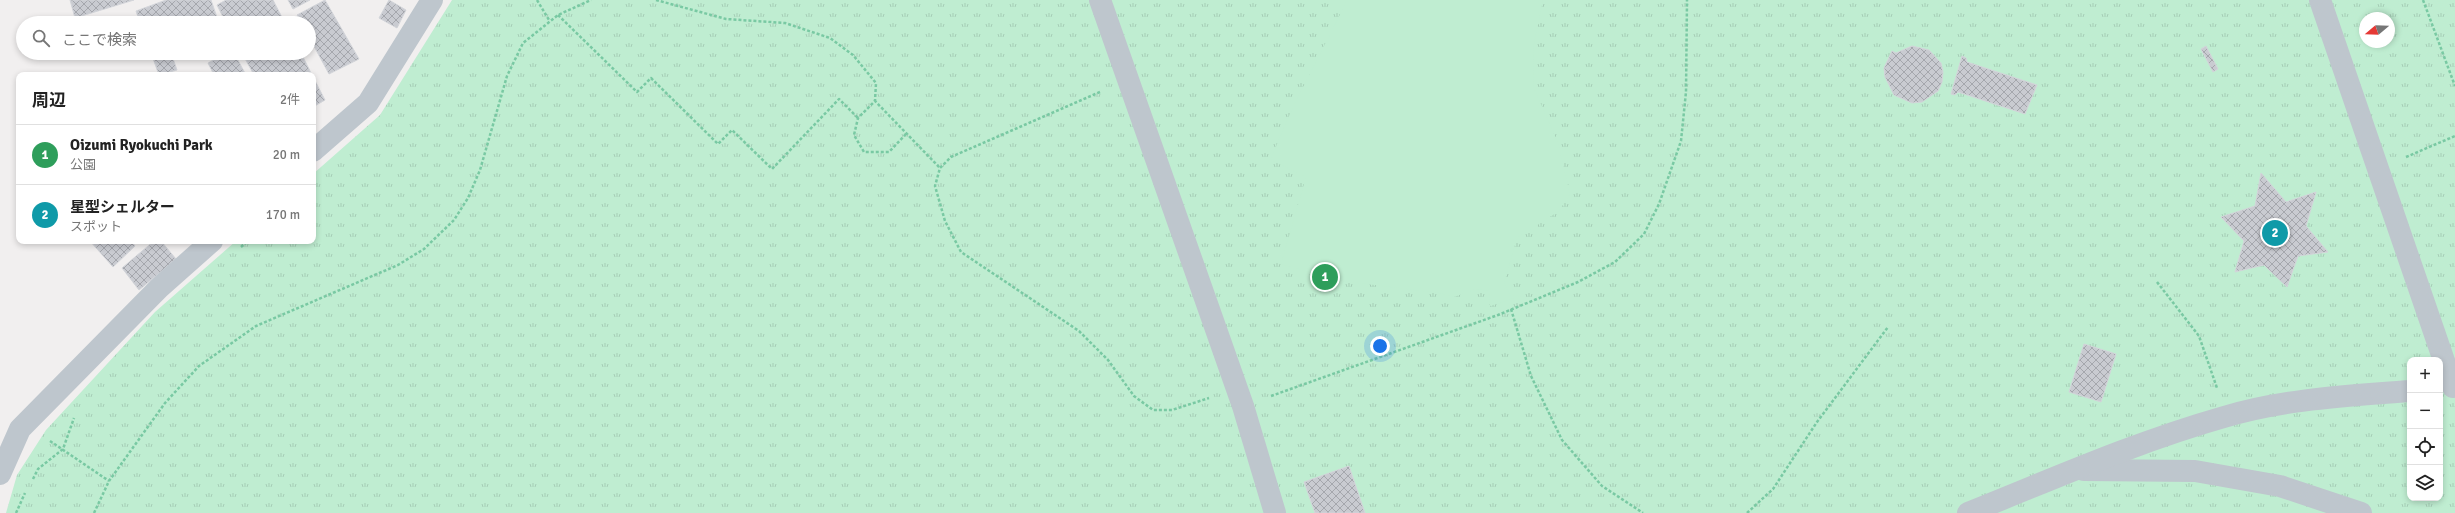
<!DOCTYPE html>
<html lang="ja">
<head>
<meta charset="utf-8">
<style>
	body { margin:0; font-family:Signika,"Noto Sans JP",sans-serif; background:#f6f6f6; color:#222 }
	.controls { position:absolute; right:12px; bottom:12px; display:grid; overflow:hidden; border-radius:8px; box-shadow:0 2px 6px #0003 }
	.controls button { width:36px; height:36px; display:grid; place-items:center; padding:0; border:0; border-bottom:1px solid #e0e0e0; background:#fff; color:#222; font:20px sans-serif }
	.compass { position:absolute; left:2359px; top:12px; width:36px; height:36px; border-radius:50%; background:#fff; box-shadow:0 2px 6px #0003; rotate:251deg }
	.you { position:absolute; left:1380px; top:346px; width:14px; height:14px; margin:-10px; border:3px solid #fff; border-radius:50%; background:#1a73e8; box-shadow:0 0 0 6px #1a73e833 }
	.badge { display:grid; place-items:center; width:26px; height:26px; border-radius:50%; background:#226ed8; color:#fff; font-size:13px; font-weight:700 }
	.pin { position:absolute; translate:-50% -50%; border:2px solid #fff; box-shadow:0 1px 4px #0006 }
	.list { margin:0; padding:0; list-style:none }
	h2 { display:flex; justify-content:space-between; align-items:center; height:52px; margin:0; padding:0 16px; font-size:17px }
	h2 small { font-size:13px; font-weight:400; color:#767676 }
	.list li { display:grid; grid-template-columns:26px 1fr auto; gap:12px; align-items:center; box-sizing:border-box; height:60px; padding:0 16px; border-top:1px solid #e0e0e0 }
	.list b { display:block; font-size:15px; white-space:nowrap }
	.list p { margin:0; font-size:13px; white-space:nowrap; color:#767676 }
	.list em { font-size:13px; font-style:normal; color:#767676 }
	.icon { flex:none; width:22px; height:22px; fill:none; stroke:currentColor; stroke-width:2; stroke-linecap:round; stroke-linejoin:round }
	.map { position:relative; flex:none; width:2455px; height:513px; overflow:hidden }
	.search { position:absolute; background:#fff; box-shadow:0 2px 6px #0003; left:16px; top:16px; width:300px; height:44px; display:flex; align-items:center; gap:10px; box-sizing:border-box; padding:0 14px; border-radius:22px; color:#767676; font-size:15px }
	.panel { position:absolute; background:#fff; box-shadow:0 2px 6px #0003; left:16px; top:72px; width:300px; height:172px; border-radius:8px }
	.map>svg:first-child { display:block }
	.park { fill:url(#park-tufts); fill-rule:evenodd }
	.garden { fill:#bfedd1 }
	.building { fill:url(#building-cross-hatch); stroke:#d3d5da }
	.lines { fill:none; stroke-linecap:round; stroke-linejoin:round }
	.path { stroke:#79c9a3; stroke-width:2.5; stroke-dasharray:3 2; stroke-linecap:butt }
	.pedestrian { stroke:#bec6cd; stroke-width:22 }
	.minor { stroke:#bec6cd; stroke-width:22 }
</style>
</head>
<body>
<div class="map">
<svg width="2455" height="513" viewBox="0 0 2455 513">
	<defs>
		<pattern id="park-tufts" width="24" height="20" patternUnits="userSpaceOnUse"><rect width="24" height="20" fill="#bfedd1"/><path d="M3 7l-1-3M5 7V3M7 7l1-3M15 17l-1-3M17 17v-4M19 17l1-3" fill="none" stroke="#a6cdb6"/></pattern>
		<pattern id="building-cross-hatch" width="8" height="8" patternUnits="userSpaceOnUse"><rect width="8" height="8" fill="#c9cbd1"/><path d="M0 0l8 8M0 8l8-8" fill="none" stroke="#a5a7ad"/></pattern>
	</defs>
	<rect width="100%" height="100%" fill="#f1efef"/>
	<path class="park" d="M452,0h2003v513h-2449l11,-38 29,-45 109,-118 81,-71h77v-67l67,-59zM2365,18h24v24h-24zM2410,360h30v138h-30z"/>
	<path class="garden" d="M1347,0h196l-9,44 -1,42 25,57 12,51 -11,17 -42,27 -13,45 6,12 11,1 -31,10 -1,-15 -13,-2 -22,8 -15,-4 -97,-12 -61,-17 25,-87 -35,-17c20,-56 51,-107 76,-160z"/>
	<g class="building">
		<path d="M70,0h64l-59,18z"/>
		<path d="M166,0h45l8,23h-79l-4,-12z"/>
		<path d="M226,0h47l12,23h-59l-9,-18z"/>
		<path d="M288,0h22l-17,9z"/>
		<path d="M325,0l34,59 -30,15 -20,-37v-14h-7l-5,-8z"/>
		<path d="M389,0l17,10 -9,18 -18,-10z"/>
		<path d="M1912,46l17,4 12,13 2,9 -1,10 -4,9 -16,11 -10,1 -18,-8 -9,-18 -1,-9 8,-17 4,2z"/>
		<path d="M2206,46l12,23 -5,3 -12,-23z"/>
		<path d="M151,53h20l6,17 -18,5z"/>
		<path d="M226,53h8l12,22h-32l-6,-12z"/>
		<path d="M242,53h59l11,22h-58z"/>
		<path d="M1962,56l4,2 1,4 70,23 -12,29 -67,-22 -3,3 -4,-1z"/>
		<path d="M313,77l12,23 -12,7z"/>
		<path d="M2261,173l25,29 30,-10 -10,34 22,26 -30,4 -11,31 -23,-22 -29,7 9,-31 -23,-24 34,-11z"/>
		<path d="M90,241h41l4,5 -22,21z"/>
		<path d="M154,241h7l15,18 -37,31 -17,-22z"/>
		<path d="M2084,344l32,10 -15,48 -32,-10z"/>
		<path d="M1349,466l16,47h-50l-11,-31z"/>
	</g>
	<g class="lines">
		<g class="path">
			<path d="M537,0l12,20"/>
			<path d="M656,0l70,19 59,4 45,15 23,17 23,28 -1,18"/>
			<path d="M2423,0l32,86"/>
			<path d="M558,15l79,77 14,-14 67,66 14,-14 40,39 67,-70 19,19"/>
			<path d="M1100,92l-149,65 -11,11 -5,18 10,35 16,31 118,79 29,29 26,36 19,14h19l37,-12"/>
			<path d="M906,134l-17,18h-25l-10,-17 4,-17 17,-17 65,67"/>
			<path d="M2406,157l49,-21"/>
			<path d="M241,247l7,-6"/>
			<path d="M2157,282l42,54 18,52"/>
			<path d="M1511,309l20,67 31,64 40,46 41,27"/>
			<path d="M1271,396l227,-81 80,-33 37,-20 29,-28 15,-30 22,-63 5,-49 1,-92"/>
			<path d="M50,441l59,40"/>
			<path d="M33,479l5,-10 25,-20 11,-31"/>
			<path d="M16,513l9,-20"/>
			<path d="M94,513l15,-32 56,-78 34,-37 57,-40 142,-61 26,-16 30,-29 14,-22 12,-28 27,-94 16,-33 35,-28 33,-15"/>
			<path d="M1747,513l26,-24 44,-67 71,-95"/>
		</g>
		<g class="pedestrian">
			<path d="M1100,0l143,406 32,107"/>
			<path d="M2320,0l133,387"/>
			<path d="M2084,470l111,1 85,15 81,27"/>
			<path d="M1968,513c85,-34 168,-71 256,-96 59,-18 124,-21 186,-26"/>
		</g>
		<g class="minor">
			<path d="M313,151l55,-48 64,-103"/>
			<path d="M0,474l20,-45 139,-141 53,-47"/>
		</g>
	</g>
</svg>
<div class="controls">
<button>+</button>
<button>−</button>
<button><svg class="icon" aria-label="locate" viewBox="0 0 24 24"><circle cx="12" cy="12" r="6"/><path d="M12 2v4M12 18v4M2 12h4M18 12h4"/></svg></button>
<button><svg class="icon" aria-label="layers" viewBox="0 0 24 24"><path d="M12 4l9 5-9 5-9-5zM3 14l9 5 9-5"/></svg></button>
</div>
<svg class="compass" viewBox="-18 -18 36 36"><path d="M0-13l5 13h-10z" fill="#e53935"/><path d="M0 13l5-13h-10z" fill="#767676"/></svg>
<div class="you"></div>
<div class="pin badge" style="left:1325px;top:277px;background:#2e9e5b">1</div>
<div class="pin badge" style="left:2275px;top:233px;background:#0f9aa8">2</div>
<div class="search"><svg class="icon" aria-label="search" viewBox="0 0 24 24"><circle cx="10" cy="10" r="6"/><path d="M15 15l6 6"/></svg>ここで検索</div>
<section class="panel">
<h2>周辺<small>2件</small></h2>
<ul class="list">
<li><span class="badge" style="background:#2e9e5b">1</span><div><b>Oizumi Ryokuchi Park</b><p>公園</p></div><em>20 m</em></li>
<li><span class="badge" style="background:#0f9aa8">2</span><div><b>星型シェルター</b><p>スポット</p></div><em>170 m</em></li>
</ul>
</section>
</div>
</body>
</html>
